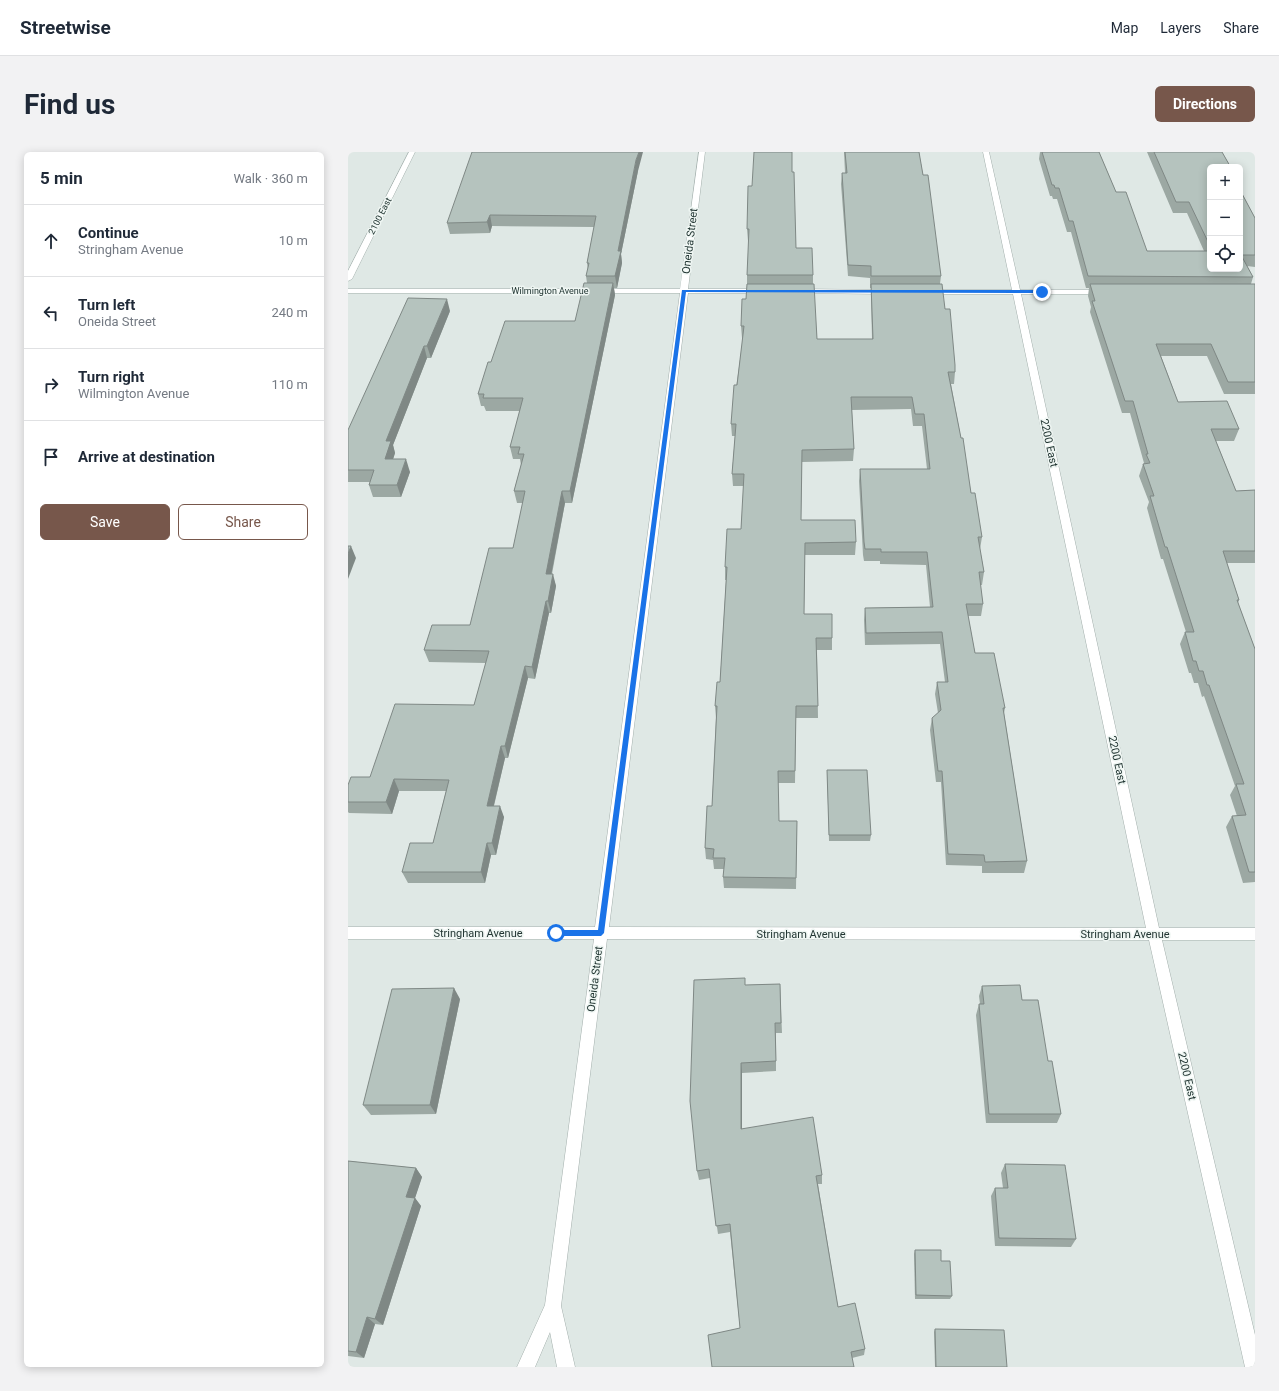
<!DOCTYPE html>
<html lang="en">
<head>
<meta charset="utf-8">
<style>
	body { margin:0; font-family:Roboto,sans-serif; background:#f2f2f3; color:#1f2937 }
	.controls { position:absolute; right:12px; top:12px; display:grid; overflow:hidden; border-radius:6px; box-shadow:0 2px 10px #0003 }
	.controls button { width:36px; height:36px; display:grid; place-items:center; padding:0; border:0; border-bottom:1px solid #e0e1e3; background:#fff; color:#1f2937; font:20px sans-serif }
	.stop { position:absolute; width:12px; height:12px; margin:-9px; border:3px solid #1a73e8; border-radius:50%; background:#fff }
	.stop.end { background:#1a73e8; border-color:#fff; box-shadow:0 1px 4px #0008 }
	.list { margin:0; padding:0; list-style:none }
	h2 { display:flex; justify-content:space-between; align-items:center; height:52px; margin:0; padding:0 16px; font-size:17px }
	h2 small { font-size:13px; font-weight:400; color:#747a83 }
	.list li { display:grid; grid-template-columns:26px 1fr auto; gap:12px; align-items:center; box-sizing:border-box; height:72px; padding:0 16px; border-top:1px solid #e0e1e3 }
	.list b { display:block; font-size:15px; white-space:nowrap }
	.list p { margin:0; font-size:13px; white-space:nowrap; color:#747a83 }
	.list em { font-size:13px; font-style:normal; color:#747a83 }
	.actions { display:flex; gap:8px; padding:12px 16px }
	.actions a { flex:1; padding:9px 0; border:1px solid #77574b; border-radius:6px; text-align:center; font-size:14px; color:#77574b }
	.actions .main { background:#77574b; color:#fff }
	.icon { flex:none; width:22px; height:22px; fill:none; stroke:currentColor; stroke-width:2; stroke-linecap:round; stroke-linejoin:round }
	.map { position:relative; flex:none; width:907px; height:1215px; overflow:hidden; border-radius:6px }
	header { display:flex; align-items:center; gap:24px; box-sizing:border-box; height:56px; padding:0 20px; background:#fff; border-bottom:1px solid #e0e1e3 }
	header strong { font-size:19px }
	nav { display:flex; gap:22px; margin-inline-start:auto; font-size:14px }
	.intro { display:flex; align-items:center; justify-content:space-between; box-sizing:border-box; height:96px; padding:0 24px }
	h1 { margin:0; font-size:28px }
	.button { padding:10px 18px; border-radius:6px; background:#77574b; color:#fff; font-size:14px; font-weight:700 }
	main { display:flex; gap:24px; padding:0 24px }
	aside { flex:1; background:#fff; border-radius:6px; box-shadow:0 2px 10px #0003 }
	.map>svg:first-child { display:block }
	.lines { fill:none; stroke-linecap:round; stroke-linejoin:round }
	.minor-casing { stroke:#a3afac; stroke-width:1 }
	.tertiary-casing { stroke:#a3afac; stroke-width:1 }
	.minor { fill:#fff; fill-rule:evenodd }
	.tertiary { fill:#fff; fill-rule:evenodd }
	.wall { fill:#9ca8a3 }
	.shaded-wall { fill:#7f8885 }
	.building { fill:#b5c3be; stroke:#7f8885 }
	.route { fill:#1a73e8 }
	.labels { text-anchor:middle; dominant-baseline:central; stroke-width:3; stroke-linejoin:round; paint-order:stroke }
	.far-street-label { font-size:9px; fill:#223633; stroke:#eff6f3 }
	.street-label { font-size:11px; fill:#223633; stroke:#eff6f3 }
</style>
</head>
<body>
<header>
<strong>Streetwise</strong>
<nav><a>Map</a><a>Layers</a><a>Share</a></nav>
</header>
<div class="intro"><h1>Find us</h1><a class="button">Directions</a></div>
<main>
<aside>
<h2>5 min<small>Walk · 360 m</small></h2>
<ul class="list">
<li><svg class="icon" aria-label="ahead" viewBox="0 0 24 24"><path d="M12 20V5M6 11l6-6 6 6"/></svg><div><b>Continue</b><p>Stringham Avenue</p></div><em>10 m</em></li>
<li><svg class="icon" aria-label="left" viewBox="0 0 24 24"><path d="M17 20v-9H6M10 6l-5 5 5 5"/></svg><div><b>Turn left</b><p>Oneida Street</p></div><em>240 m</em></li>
<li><svg class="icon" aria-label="right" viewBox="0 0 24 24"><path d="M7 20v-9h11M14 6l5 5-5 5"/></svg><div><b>Turn right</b><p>Wilmington Avenue</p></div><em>110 m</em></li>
<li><svg class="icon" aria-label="arrive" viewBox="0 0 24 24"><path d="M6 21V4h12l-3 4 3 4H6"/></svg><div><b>Arrive at destination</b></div></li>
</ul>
<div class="actions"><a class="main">Save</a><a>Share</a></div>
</aside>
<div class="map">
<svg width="907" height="1215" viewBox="0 0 907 1215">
	<rect width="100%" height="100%" fill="#dfe8e5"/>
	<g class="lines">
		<defs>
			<g id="minor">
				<path d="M351,0h6l-17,137h75l4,2 -4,2h-75l-79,634 537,1 -133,-634h-86l-4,-2 4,-2h85l-29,-138h6l31,138h85l4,2 -4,2h-84l138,634h96v12h-93l93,395v32h-10l-96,-427 -542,-1 -46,367 14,61h-18l-7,-35 -15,35h-18l28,-62 49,-366h-246v-12h247l85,-634h-332v-4h332z"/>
				<path d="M448,137l91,1 4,2 -4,2 -88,-1 -4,-2z"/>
			</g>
			<path id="tertiary" d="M61,0h6l-63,127 -4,2v-10z"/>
		</defs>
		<use href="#minor" class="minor-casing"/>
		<use href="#tertiary" class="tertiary-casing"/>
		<use href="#minor" class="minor"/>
		<use href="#tertiary" class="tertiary"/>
	</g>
	<g class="wall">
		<path d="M496,0h75l4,23 18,101 -1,8 15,88 -1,12h-3l20,109 11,44 -2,12 4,23 -2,13h-2l3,19 -2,12h-13l7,37 30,55 -1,5 23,148 -3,12h-42v-7l-36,-1 -5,-83h-5l-6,-52 2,-12 6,-5 -3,-19 2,-12h8l-5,-38 -75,1 -1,-25 1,-12 65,-1 -4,-42 -46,-1v-3h-16l-1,-6 -4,-74 1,-12h67l-5,-43h-9l-2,-17 -59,1 2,39 -1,12 -51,1 -1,58 55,22 -1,13h-50l-1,59 28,24v12h-15l1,68h-22l-1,65h-17l1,38h18l-1,68 -72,-1 -1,-11 1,-8h-10l-1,-9 -7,-1 -1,-11 7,-42 4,-88 -1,-12 5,-24 6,-102h-1v-13l16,-38 3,-43h-11l-1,-12 3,-38h-3l-1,-12 12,-86h-1l-1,-12 5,-27 1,-15v-9l2,-34h-1l-1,-12 5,-43 40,-14 4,76 17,27v9l4,55h55l-1,-43v-8h-1v-10l-22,-2 -7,-92 1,-11h3z"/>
		<path d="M692,0h59l17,40 31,59h57l-17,-38h-14l-26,-61h75l8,14v1h-20v102l30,-79 15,28v49l-8,-1 6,11 -2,7h4v110h-31l-17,-38h-46l17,46 61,27 -5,12h-18l20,50 19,-1v73h-28l12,37 -1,3 17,46v233l-12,1 -17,-56 6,-11h5l-7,-21 5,-9 -31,-90 -2,1 -4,-14h-4l-3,-10h-2l-9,-29 5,-12h1l-23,-73h-2l-14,-51 2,-6 -10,-26 4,-12h1v-1l-14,-50h-8l-32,-101 1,-5 -3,-11 1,-8h-3l-15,-56h-4l-10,-33h-4l-1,-3h-2l-11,-37z"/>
		<path d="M290,19l-17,83 1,9 -5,25h-3l1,7 -43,208h-7l-13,71 4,12 -5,27h-2l-14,66 -7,-1 -20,80h-3l-11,48 10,11 -8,38h-5l-6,28h-77l-6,-11 31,-29 13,-52h-47l-7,23 -43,-1 -1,-1v-27l22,-8 104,-72 12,-42 -57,-1 -5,-12 46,-25 43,-77 10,-45h-6l-3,-12 7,-26 -1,-6h-7l-3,-12 10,-36h-34l-2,-5h-3l-3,-12 13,-32 84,-41 12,-38 -1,-7 2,-6 -1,-7 7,-36 -102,-1 -2,7 -40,1 -3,-11z"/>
		<path d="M102,159l-19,47h-4l-34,87 2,8 -2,6 17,13 -9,25h-28l-4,-12 1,-3h-22v-52z"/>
		<path d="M479,618l44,65 -1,6h-41z"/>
		<path d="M432,832l2,49h-6v38l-34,2v56l80,46v9h-4l20,123 27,42 -1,6 -12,3 -112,-30 -10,-96 -12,2 -8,-56 -11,2 -2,-9 49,-186z"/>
		<path d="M634,834l40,14 26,61 13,53 -4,9h-71l-10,-108 3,-11h1l-1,-8z"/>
		<path d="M112,847l-24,115 -65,1 -8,-10z"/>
		<path d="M0,1009l68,7 6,9 -7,21 6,8 -38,119 -8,-1 -11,34 -16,-2z"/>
		<path d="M657,1012l71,75 -5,8 -76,-1 -4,-50 4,-8h8l-2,-15z"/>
		<path d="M567,1098l26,11 11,35 -2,3h-35l-1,-45z"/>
		<path d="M587,1177l72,38h-72l-1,-35z"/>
	</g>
	<g class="shaded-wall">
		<path d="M291,0h4l-5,19 -17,83 1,9 -5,25 -2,-12 3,-25 18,-91z"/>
		<path d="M142,63l2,11 -2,7 -3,-11z"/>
		<path d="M265,131l2,12 -43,208 -2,-12z"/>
		<path d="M99,147l3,12 -19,47 -4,-12z"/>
		<path d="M76,194l3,12 -34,87 2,8 -6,19 -4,-13 1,-18z"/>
		<path d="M58,307l4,13 -9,25 -4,-12z"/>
		<path d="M214,339l3,12 -16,83 -3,-12z"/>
		<path d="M3,394l5,12 -8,21v-25z"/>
		<path d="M205,422l3,12 -5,27 -3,-12z"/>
		<path d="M198,449l3,12 -14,66 -3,-12z"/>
		<path d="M177,514l3,12 -20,80 -3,-12z"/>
		<path d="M153,594l4,12 -14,59 -4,-11z"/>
		<path d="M46,627l5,12 -7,23 -6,-12z"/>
		<path d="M152,654l4,11 -8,38 -4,-12z"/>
		<path d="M139,691l4,12 -6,28 -4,-11z"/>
		<path d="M106,836l6,11 -24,115 -6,-9z"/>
		<path d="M393,911l1,10v65l-1,-9z"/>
		<path d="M68,1016l6,9 -7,21 6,8 -38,119 -8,-6 31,-122z"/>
		<path d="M19,1165l8,7 -11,34 -8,-6z"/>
	</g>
	<g class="building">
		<path d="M124,0h167l-3,8 -18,91h3l-6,25h-29l3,-13h-2l9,-47 -106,-1 -3,7 -40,1z"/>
		<path d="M406,0h38v20h2l2,76h16l1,27h-66l2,-46h-2l1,-43h4z"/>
		<path d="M497,0h74l4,23h5l13,101h-70v-10l-23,-1 -6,-92h5z"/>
		<path d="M694,0h57l17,40h10l21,59h63v18h30v-79l15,28v37h-14l12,22 -165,-1 -15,-55h-4l-10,-33h-4l-1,-3h-2z"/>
		<path d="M806,0h68l8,14h-3l1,1h-18v79l-21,-44h-13z"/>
		<path d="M236,131h29l-43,208h-8l-16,83h7l-5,27h-2l-14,66 -7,-1 -20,80h-4l-14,60h13l-8,37h-5l-6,29h-79l8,-29h23l16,-63 -55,-1 -8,23h-38v-17l3,-8h19l25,-73 79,1 15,-54 -65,-1 8,-25h38l19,-77h24l12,-57h-11l10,-37h-6l2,-7h-10l13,-49h-40l1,-4h-6l10,-32h3l14,-41h70z"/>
		<path d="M399,132h67l3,55h56l-2,-55h71l3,25h5l5,56v7h-7l13,66h2l8,55h4l7,44h-4l6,35h-5l4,32h-17l9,49h19l11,55h-2l24,153 -42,1 -1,-7 -36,-1 -6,-83h-4l-6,-53 9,-8 -4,-28h11l-6,-50 -76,1 -1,-25 68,-1 -6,-55h-46v-3h-16l-1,-7 -4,-73h70l-6,-55h-9l-3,-17h-61l3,52 -52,1 -1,70h54l1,22 -51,1 -1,71h28v24h-16l2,68h-22l-1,65h-17l1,50h18l-1,57 -73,-1 2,-19h-12l1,-9 -9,-1 2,-42h5l5,-100h-2l2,-24h3l7,-115h-2l2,-38h14l3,-55h-12l4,-50h-5l3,-39h3l7,-59h-3l1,-27h4z"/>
		<path d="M742,132h165v98h-27l-17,-38h-55l22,58 49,-1 12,28h-28l25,62 19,-1v61h-32l16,49h-2l18,49v223h-6l-17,-56 14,-1 -10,-31h8l-35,-99h-2l-4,-14h-4l-3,-10h-3l-8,-29h9l-27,-85h-2l-15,-51h4l-11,-32 7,-1 -4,-9h2l-15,-53h-8l-33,-100h3z"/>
		<path d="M60,146l39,1 -20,47h-3l-38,95h5l-6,18h21l-9,26h-28l5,-15h-26v-40z"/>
		<path d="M0,394h3l-3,8z"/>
		<path d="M479,618h40l4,65h-42z"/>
		<path d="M397,826v7l35,-1 1,39h-6l1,38 -35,2v66l72,-12 9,58 -6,1 22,131 17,-4 10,46 -14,3 3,15h-142l-4,-32 32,-7 -10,-104 -14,2 -7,-57 -12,2 -7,-70 4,-121z"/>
		<path d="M672,833l2,15h16l10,61h4l9,53h-72l-10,-110h5l-2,-18z"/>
		<path d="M106,836l-24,117h-67l29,-116z"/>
		<path d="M0,1009l68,7 -10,29 9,1 -40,121 -8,-2 -11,35 -8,-1z"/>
		<path d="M657,1012l60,1 11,74 -77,-1 -4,-50h13z"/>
		<path d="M567,1098h26v11h9l2,35 -36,-1z"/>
		<path d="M587,1177l69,1 3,37h-71z"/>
	</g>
	<path class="route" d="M334,138h360l2,2 -2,1 -356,-1 -82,641 -3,3h-45l-4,-3 4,-3h42z"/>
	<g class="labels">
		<g class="far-street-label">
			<text transform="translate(32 64) rotate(-63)">2100 East</text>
			<text x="202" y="139">Wilmington Avenue</text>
		</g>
		<g class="street-label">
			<text transform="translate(342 89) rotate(-83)">Oneida Street</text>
			<text transform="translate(701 291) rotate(78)">2200 East</text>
			<text transform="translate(769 608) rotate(78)">2200 East</text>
			<text x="130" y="781">Stringham Avenue</text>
			<text x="453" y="782">Stringham Avenue</text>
			<text x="777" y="782">Stringham Avenue</text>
			<text transform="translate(247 827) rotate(-83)">Oneida Street</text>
			<text transform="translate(839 924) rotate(77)">2200 East</text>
		</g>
	</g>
</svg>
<div class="controls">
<button>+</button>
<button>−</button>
<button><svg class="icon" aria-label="locate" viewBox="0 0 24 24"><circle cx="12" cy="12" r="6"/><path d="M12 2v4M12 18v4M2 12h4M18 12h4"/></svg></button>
</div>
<div class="stop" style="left:208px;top:781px"></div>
<div class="stop end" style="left:694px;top:140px"></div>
</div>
</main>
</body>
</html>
